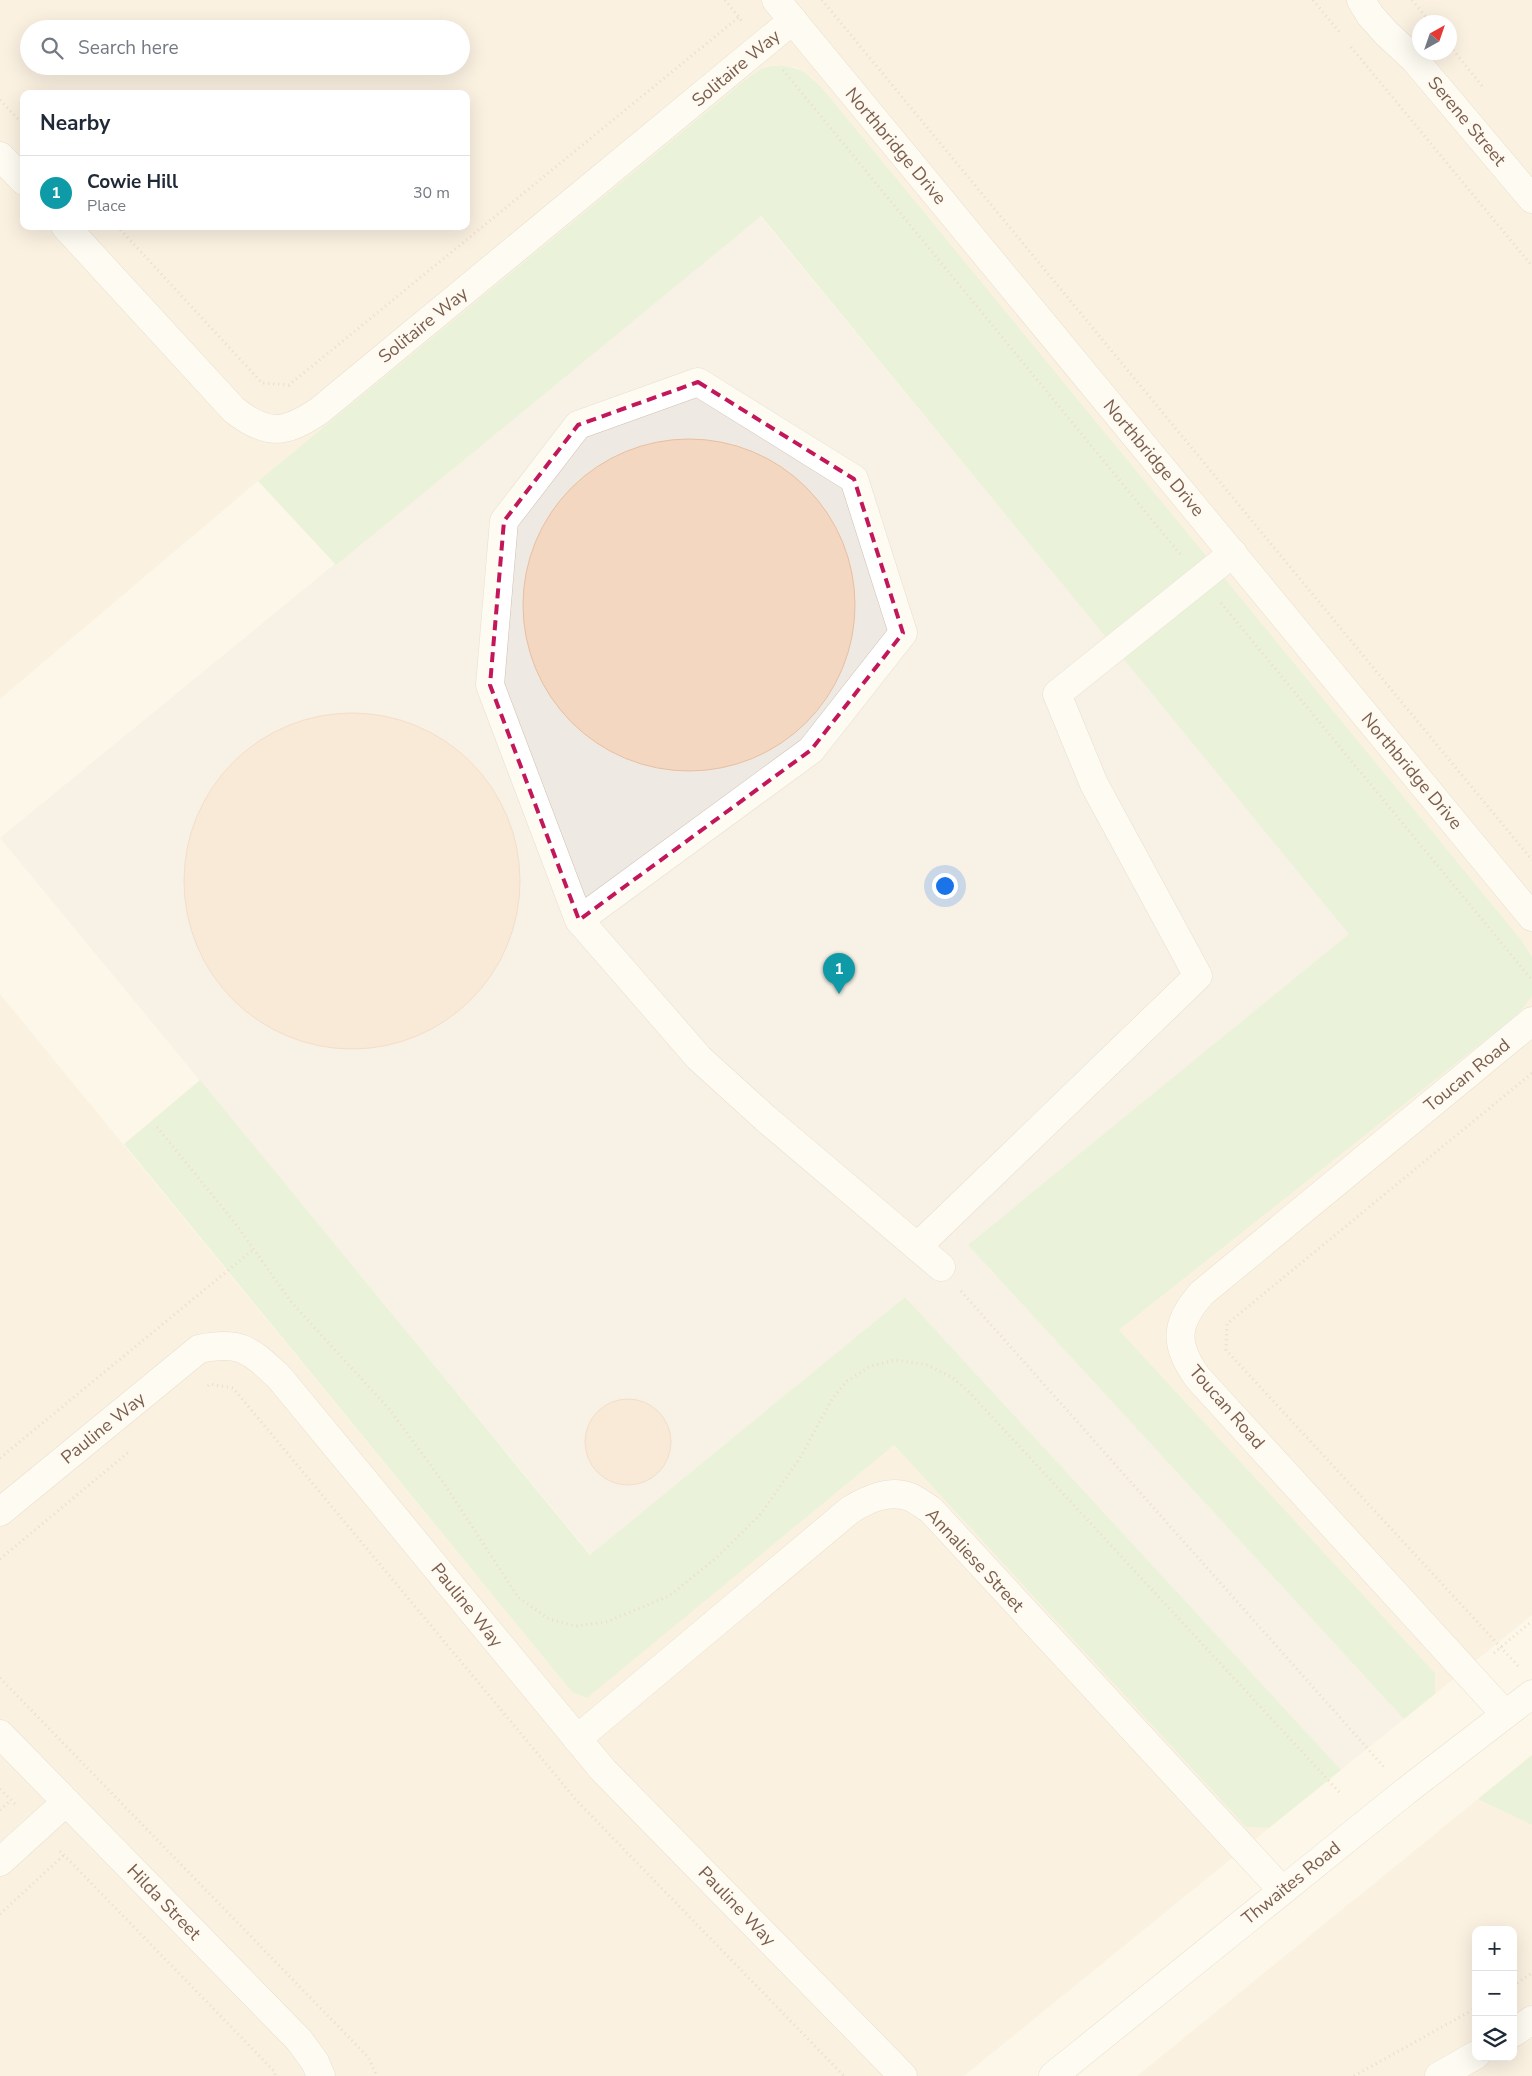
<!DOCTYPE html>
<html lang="en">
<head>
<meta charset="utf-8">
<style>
	body { margin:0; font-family:"Nunito Sans",sans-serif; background:#f2f2f3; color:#1f2937 }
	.controls { position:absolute; right:15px; bottom:15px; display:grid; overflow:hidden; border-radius:10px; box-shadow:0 5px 20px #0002 }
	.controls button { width:45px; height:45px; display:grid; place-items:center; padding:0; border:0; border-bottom:1px solid #e0e1e3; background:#fff; color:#1f2937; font:25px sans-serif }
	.compass { position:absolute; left:1412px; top:15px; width:45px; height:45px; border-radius:50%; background:#fff; box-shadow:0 5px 20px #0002; rotate:40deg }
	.you { position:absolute; left:944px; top:885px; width:18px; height:18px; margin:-12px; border:4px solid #fff; border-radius:50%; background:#1a73e8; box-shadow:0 0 0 8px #1a73e833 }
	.badge { display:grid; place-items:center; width:32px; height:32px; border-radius:50%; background:#7a4c41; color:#fff; font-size:16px; font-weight:700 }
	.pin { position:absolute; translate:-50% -41px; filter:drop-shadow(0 1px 2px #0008) }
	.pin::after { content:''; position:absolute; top:26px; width:18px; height:15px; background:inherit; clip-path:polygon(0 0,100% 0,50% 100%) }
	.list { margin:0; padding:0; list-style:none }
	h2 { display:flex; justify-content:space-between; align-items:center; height:65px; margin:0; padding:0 20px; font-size:21px }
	h2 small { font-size:16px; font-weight:400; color:#747a83 }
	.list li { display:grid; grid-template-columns:32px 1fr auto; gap:15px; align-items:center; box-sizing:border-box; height:75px; padding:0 20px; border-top:1px solid #e0e1e3 }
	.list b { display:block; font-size:19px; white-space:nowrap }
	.list p { margin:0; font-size:16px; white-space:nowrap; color:#747a83 }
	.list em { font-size:16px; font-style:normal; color:#747a83 }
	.icon { flex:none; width:28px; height:28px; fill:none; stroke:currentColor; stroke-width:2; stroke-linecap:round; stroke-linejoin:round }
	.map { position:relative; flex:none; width:1532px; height:2076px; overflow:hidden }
	.search { position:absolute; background:#fff; box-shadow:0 5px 20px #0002; left:20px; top:20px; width:450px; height:55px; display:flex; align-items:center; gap:12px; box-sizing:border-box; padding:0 18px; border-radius:28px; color:#747a83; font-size:19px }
	.panel { position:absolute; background:#fff; box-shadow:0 5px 20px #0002; left:20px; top:90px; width:450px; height:140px; border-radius:10px }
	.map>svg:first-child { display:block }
	.residential { fill:#f5e9d8; fill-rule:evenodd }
	.industrial { fill:#efe9e3 }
	.green { fill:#d4ecc7 }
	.building { fill:#f4d7c1; stroke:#e7bfa0 }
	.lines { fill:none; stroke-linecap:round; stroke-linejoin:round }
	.minor-casing { stroke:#d1bfae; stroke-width:29 }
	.path { stroke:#d9bba3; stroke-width:3; stroke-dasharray:1 4; stroke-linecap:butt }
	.minor { stroke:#fff; stroke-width:28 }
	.marked { fill:none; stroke:#c2185b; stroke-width:4; stroke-dasharray:10 6; stroke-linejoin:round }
	.labels { text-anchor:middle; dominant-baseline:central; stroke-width:4; stroke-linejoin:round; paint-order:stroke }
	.street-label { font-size:18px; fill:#7a5e4b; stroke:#fffaf1 }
</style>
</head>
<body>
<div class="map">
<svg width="1532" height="2076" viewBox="0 0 1532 2076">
	<rect width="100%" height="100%" fill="#fdf7ea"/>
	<g class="residential">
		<path d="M0,0h1532v957l-10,-16 -709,-862 -18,-12 -34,2 -12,8 -491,404 -258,218zM1420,22h30v30h-30zM29,29h432v37h-432zM24,94h442v132h-442z"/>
		<path d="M0,994l572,698 15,5 307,-252 352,382 23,1 -305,248h-964z"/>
		<path d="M1532,996v619l-97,79v-21l-316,-343 394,-312 11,-11z"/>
		<path d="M1532,1755v321h-395l341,-277zM1476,1930h37v127h-37z"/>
	</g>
	<path class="industrial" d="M760,216l590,718 -382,311 436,474 -63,51 -436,-473 -314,258 -591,-717z"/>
	<g class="green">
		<path d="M772,66c25,-1 33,5 50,22l700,853 10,16v39l-8,11 -11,11 -394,312 316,343v21l-31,25 -436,-474 381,-311 -588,-718 -425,349 -78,-84 491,-404 12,-8z"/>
		<path d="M200,1080l390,475 315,-258 436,473 -72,58 -23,-1 -352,-382 -307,253 -15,-6 -448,-548z"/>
		<path d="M1532,1755v70l-54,-26z"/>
	</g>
	<g class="building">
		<circle cx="689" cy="605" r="166"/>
		<circle cx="352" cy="881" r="168"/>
		<circle cx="628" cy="1442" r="43"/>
	</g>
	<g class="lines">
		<defs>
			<g id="minor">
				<path d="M776,0l756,917"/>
				<path d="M1361,0l9,15 16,18 28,26 118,140"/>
				<path d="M0,156l24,25"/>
				<path d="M65,226l169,184c33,26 51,24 85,1l474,-391"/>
				<path d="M579,920l232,-170 92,-117 -49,-154 -156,-97 -120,43 -74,96 -14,164 89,235 120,138 66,60 176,149"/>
				<path d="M917,1247l281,-271 -104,-192 -37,-90 176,-141"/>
				<path d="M0,1512l199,-163c41,-9 51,1 80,28l324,393 300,306"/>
				<path d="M1505,1714l-307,-336c-24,-33 -24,-54 4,-85l330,-272"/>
				<path d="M0,1734l299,306 16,22 6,14"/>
				<path d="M577,1739l273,-229c18,-11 39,-21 60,-13 7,3 15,9 21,13l351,380"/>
				<path d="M0,1862l66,-60"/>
				<path d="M1513,2033l19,-13"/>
				<path d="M1053,2076l353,-285 126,-97"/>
				<path d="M1439,2076l37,-21"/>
			</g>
		</defs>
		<use href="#minor" class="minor-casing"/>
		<g class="path">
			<path d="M725,0l17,21"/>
			<path d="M822,0l710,860"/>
			<path d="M1313,0l28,34"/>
			<path d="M1412,0l18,22"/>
			<path d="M1450,46l32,40"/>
			<path d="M1351,47l181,219"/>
			<path d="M783,70l397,484"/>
			<path d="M0,100l24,25"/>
			<path d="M117,226l145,157 27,2 450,-368"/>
			<path d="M1221,603l311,377"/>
			<path d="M157,1127l78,96 57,80 98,107 55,75 73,112 31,22 27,7 30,-4 63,-26 47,-38 44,-43 40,-57 32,-59 15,-18 24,-15 24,-6 32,5 25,12 18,16 372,402"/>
			<path d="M961,1291l423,476"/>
			<path d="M208,1386l2,-2 23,4 344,413 267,275"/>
			<path d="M0,1458l254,-209"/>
			<path d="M0,1559l130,-108"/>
			<path d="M1494,1653l38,-32"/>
			<path d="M1518,1666l-292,-316 1,-26 305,-251"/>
			<path d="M0,1678l368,379 9,19"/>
			<path d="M0,1789l16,16"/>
			<path d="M0,1810l11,-10"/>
			<path d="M60,1851l215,221v4"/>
			<path d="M0,1914l64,-59"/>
			<path d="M1513,1986l19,-13"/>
			<path d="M1354,2076l122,-68"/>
		</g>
		<use href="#minor" class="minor"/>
	</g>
	<path d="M0 0H1532V2076H0ZM698,382l156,97 49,154 -92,117 -232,170 -89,-235 14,-164 74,-96z" fill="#fdf7ea" fill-opacity=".55" fill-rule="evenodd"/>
	<path class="marked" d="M698,382l156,97 49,154 -92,117 -232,170 -89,-235 14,-164 74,-96z"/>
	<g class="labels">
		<g class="street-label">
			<text transform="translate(736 68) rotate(-40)">Solitaire Way</text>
			<text transform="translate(1467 121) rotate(50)">Serene Street</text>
			<text transform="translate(896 146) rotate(50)">Northbridge Drive</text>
			<text transform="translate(423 325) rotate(-39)">Solitaire Way</text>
			<text transform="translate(1154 458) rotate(50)">Northbridge Drive</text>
			<text transform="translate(1412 771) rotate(50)">Northbridge Drive</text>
			<text transform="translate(1467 1075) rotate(-39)">Toucan Road</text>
			<text transform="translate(1227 1407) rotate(49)">Toucan Road</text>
			<text transform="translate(103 1428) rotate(-39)">Pauline Way</text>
			<text transform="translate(975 1560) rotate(47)">Annaliese Street</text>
			<text transform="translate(467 1605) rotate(51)">Pauline Way</text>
			<text transform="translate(1291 1883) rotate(-39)">Thwaites Road</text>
			<text transform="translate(164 1902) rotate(46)">Hilda Street</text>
			<text transform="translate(737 1906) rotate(46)">Pauline Way</text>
		</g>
	</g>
</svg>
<div class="controls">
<button>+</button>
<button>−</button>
<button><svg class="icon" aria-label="layers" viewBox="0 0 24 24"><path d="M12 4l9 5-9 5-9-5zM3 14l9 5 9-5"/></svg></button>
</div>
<svg class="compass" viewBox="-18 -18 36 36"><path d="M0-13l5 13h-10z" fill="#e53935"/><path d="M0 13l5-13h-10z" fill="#747a83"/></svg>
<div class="you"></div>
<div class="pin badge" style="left:839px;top:994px;background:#0f9aa8">1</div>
<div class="search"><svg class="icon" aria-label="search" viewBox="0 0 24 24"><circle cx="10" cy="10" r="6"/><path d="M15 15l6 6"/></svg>Search here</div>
<section class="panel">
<h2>Nearby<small></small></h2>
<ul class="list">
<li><span class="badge" style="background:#0f9aa8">1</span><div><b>Cowie Hill</b><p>Place</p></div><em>30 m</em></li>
</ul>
</section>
</div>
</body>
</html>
